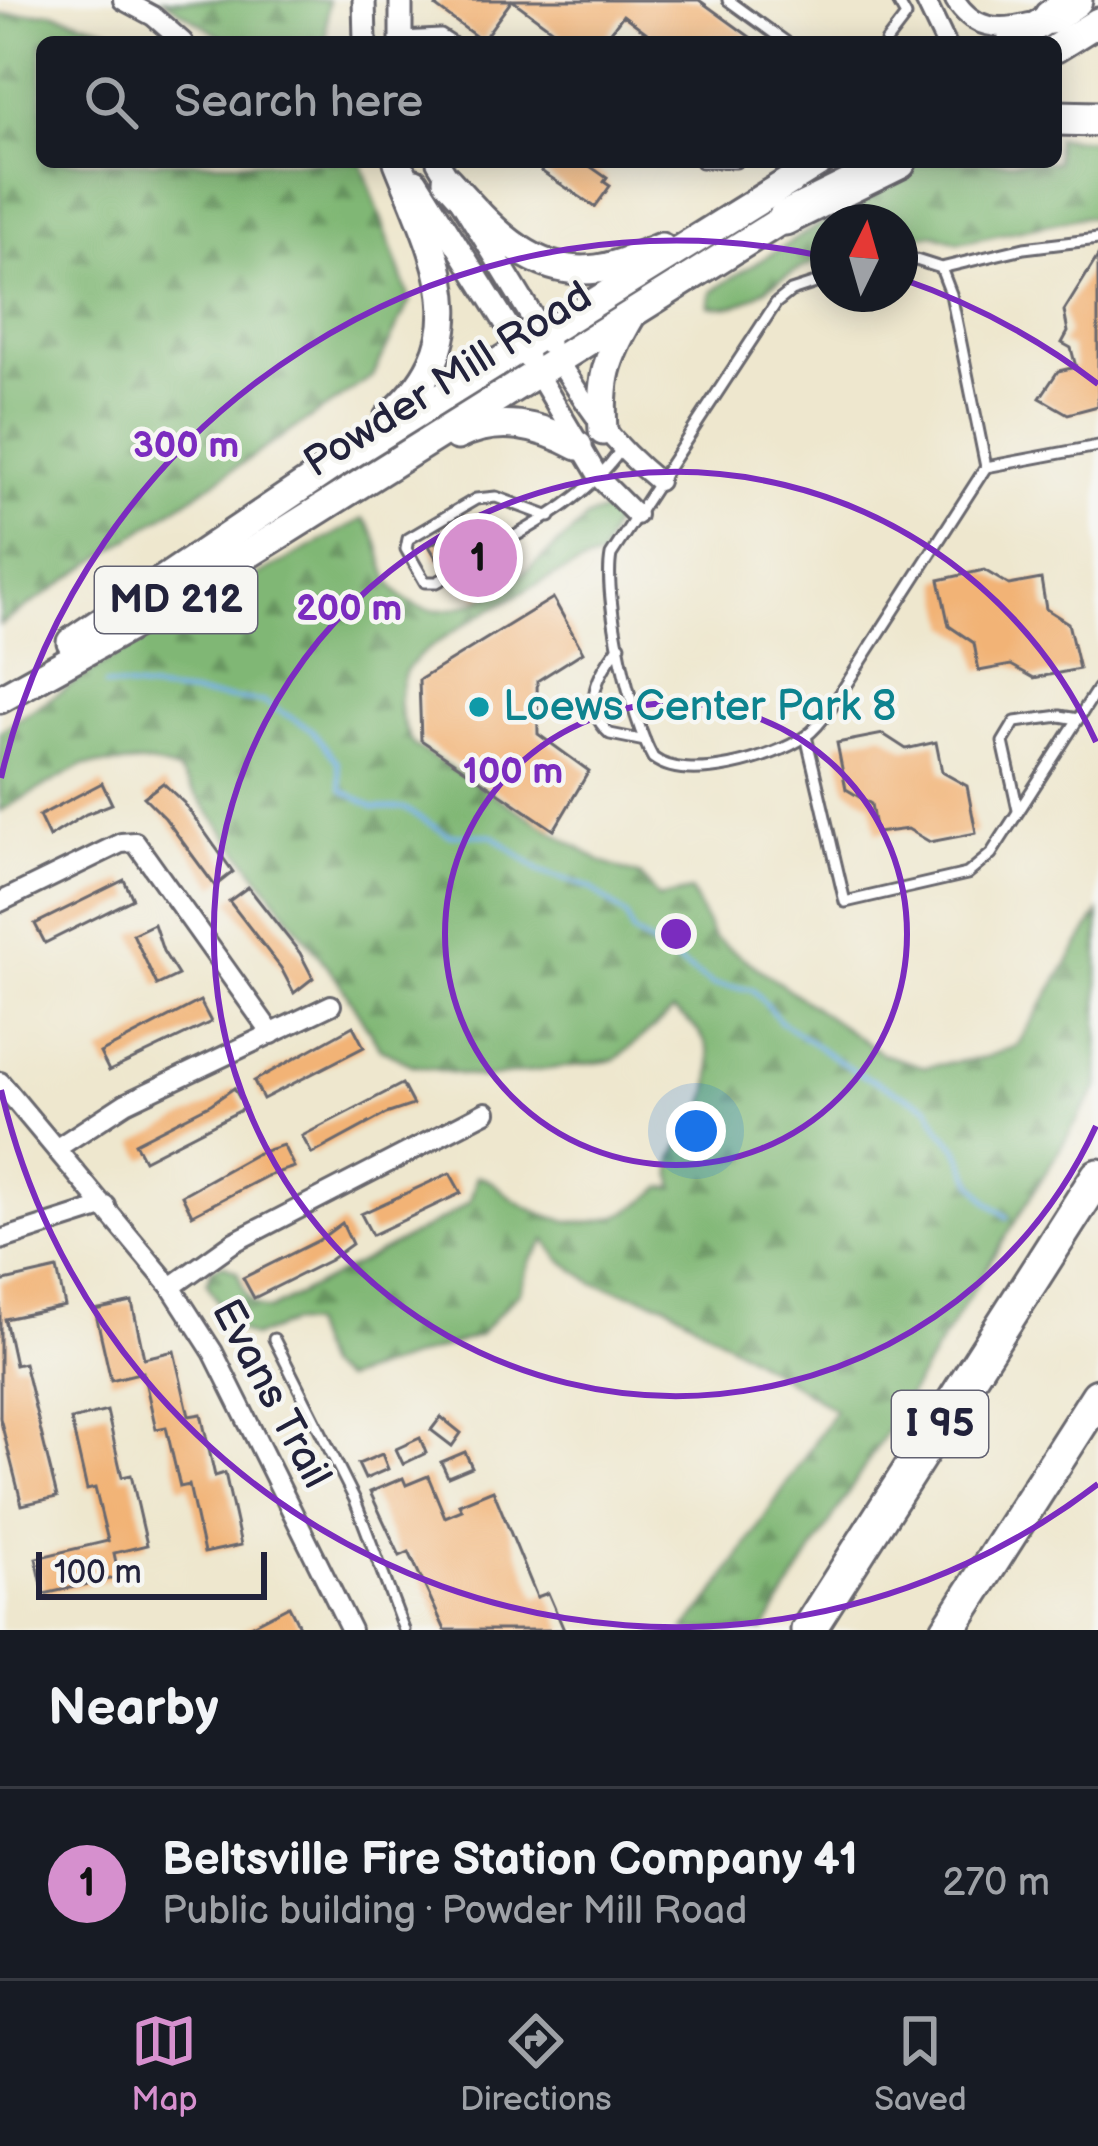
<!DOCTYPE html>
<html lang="en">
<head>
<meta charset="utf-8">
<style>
	body { margin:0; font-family:"Balsamiq Sans",sans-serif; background:#242831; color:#f1f3f6 }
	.compass { position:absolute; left:810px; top:204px; width:108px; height:108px; border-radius:50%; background:#171b24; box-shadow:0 6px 30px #0003; rotate:5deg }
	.scale { position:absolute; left:36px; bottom:30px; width:231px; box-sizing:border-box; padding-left:12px; border:6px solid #22223b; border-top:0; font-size:33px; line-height:42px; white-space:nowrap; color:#22223b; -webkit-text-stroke:9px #f6f6f2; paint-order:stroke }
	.you { position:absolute; left:696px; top:1131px; width:42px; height:42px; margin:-30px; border:9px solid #fff; border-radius:50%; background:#1a73e8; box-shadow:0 0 0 18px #1a73e833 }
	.badge { display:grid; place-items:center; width:78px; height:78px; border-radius:50%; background:#d690ce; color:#111; font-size:39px; font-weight:700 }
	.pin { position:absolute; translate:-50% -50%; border:6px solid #fff; box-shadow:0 3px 12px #0006 }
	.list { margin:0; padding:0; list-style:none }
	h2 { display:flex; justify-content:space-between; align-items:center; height:156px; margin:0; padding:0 48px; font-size:51px }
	h2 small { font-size:39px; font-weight:400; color:#9ea1a6 }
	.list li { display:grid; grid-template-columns:78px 1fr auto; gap:36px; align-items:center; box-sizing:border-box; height:192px; padding:0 48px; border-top:3px solid #363941 }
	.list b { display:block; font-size:45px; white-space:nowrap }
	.list p { margin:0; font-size:39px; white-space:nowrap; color:#9ea1a6 }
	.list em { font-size:39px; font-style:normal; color:#9ea1a6 }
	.icon { flex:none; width:66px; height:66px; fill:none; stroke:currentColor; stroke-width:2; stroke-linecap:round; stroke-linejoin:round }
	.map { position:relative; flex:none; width:1098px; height:1630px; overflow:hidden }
	.search { position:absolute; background:#171b24; box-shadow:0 6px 30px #0003; left:36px; right:36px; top:36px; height:132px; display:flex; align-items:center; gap:30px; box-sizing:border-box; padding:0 42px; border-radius:18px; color:#9ea1a6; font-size:45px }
	.sheet { height:348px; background:#171b24 }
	nav { display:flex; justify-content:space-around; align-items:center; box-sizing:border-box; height:168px; border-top:3px solid #363941; background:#171b24; font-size:33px; color:#9ea1a6 }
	nav a { display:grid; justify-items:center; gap:6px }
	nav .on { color:#d690ce }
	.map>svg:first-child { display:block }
	.forest { fill:url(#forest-firs); stroke:#516c58; stroke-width:3 }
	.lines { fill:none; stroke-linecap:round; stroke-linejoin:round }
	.stream { stroke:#6fade1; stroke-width:4.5 }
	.building { fill:#f2b376 }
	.service-casing { stroke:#69676e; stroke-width:15 }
	.minor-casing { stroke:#69676e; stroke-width:24 }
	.tertiary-casing { stroke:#69676e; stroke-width:27 }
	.primary-casing { stroke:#69676e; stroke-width:33 }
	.motorway-casing { stroke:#69676e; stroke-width:39 }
	.service { stroke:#fff; stroke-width:9 }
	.minor { stroke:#fff; stroke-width:18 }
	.tertiary { stroke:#fff; stroke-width:21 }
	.primary { stroke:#fff; stroke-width:27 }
	.motorway { stroke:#fff; stroke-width:33 }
	.ring { fill:none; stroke:#7b2cbf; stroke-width:6 }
	.culture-dot { fill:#0f9aa8; stroke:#f6f6f2; stroke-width:4.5 }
	.labels { text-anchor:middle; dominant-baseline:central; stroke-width:9; stroke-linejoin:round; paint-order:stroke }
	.shield { fill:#f6f6f2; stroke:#626272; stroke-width:3 }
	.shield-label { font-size:39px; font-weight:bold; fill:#22223b }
	.street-label { font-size:42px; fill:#22223b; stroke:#f6f6f2 }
	.culture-label { font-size:42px; fill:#0d838f; stroke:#f6f6f2; text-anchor:start }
	.centre { fill:#7b2cbf; stroke:#f6f6f2; stroke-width:6 }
	.ring-label { font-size:36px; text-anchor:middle; font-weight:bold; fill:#7b2cbf; stroke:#f6f6f2; stroke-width:9; stroke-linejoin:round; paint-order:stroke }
</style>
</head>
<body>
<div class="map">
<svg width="1098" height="1630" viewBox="0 0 1098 1630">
	<defs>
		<pattern id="forest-firs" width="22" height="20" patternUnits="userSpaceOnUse" patternTransform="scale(3)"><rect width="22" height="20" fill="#80b774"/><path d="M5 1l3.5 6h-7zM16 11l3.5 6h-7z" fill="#689460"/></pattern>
	</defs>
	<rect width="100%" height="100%" fill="#f6f6f2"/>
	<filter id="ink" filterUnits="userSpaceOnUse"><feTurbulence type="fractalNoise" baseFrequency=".00833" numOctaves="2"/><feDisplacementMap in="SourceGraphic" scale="24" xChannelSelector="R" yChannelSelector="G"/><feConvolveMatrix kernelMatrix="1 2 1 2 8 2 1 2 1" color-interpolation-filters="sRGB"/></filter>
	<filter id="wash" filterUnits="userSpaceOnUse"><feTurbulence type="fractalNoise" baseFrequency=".004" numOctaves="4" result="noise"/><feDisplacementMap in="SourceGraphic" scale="48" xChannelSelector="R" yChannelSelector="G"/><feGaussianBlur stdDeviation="2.7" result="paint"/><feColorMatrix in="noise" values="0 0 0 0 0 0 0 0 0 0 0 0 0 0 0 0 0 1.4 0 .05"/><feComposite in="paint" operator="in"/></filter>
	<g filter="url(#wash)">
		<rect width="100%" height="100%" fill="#eee7ce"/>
		<g class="forest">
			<path d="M164,0h164l-2,42h-97z"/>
			<path d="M51,12l99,30h-108v120h319l49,138 -37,76 -373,249v-610z"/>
			<path d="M1056,138l42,2v78l-16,-1 -123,26 -25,-9 -34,5v-17h-72v34c-18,9 -39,17 -55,28 -25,16 -33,26 -64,22l2,-14 27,-18 177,-107 20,-5h121z"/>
			<path d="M611,510l5,7 -16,41c-32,6 -185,87 -195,115 -10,28 -6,47 8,72l190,118 38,13 17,22 33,-7 22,46 169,117 43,13 58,-9 34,-12 81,-133v174l-334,543h-79l31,-38 119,-182 -169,-106 -73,-21 -33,-24 -14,-19 -16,21 -10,30 -42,45 -135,44 -19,-13 -15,-43 -18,-1 -39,14 -21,-11 -24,-43 5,-14 11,-4 14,7c7,18 11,36 32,38l178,-93 23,-16 7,-25c18,4 24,16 39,25 54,32 100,28 146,-14l13,1c-10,-38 7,-40 23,-69 22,-42 19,-84 -25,-108l-58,49 -133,18 -70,-13 -32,-17 -40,-65 -162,-212 -28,-8 -67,2 -83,46v-80l154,-100 209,-112c23,20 14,54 36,75 54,53 148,-39 186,-74 6,-6 17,-8 26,-10z"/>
		</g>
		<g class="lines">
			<path class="stream" d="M105,685l159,17 47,27 26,32 5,29 33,18h29l45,27h43l48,36 51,17 35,28 7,17 80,52 39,4 29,33 75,50 73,35 11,22 17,18 16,35 14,19 20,16"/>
		</g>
		<g id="blocks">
			<g class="building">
				<path d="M441,0h258l58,42h-98l-36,-27 -20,27h-34l-57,-42 -30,41 -46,-34z"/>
				<path d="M536,162h48l23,16 -3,4 6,4 -15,21 -54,-36 2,-4z"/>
				<path d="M1098,256v150l-30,8 -28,-16 18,-27 18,-4 -5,-19 -9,-5 6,-11 -4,-21z"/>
				<path d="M480,514l37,59 -39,25 -32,-43 -8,6 -9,-15z"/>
				<path d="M984,570l25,15 32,-6 5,30 22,14 11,46 -45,9 -23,-13 -32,6 -5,-28 -25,-17 -10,-46z"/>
				<path d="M553,598l30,54 -46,29 1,53 51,37 -35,59 -133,-90 -2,-60z"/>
				<path d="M883,734l23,15 30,-7 6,30 25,14 9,47 -46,9 -22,-13 -32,4 -5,-29 -25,-15 -9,-46z"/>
				<path d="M102,783l10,21 -26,10 -37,23 -10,-21z"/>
				<path d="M163,783l21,20 49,69 -18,14 -50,-68 -21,-21z"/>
				<path d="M124,880l9,19 -88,44 -10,-19z"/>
				<path d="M248,887l52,66 13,25 -19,15 -13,-25 -52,-67z"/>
				<path d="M154,924l9,27 15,24 -21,10 -24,-51z"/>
				<path d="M200,1001l11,21 -102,49 -9,-18z"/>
				<path d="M353,1026l11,21 -101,52 -9,-18z"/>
				<path d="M402,1084l11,21 -27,9 -74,40 -10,-18z"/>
				<path d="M234,1088l11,20 -101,52 -9,-17 76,-39z"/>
				<path d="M283,1145l11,22 -27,9 -75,39 -10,-20 74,-41z"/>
				<path d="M450,1173l11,20 -89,42 -11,-21z"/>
				<path d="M342,1223l10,21 -22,16 -76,38 -11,-20 76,-38z"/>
				<path d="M57,1269l8,37 -60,13 10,46 9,-2 33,134 -35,8 -22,-87v-136z"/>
				<path d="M132,1302l12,56 30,-7 15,65 12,-2 14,62 10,-3 16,72 -37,8 -15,-68 -9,2 -14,-60 -10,2 -13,-57 -32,8 -16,-70z"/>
				<path d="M107,1411l15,66 9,-2 16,70 -33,8 5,24 -75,17 -8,-36 72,-17 -13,-53 -8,2 -16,-70z"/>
				<path d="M441,1417l20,16 -9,13 -21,-16z"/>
				<path d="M420,1438l6,15 -23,11 -7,-15z"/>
				<path d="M465,1452l7,15 -24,10 -7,-15z"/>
				<path d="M382,1454l6,15 -23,10 -7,-15z"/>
				<path d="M428,1476l17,41 17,-7 -3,-6 34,-14 44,107 11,-4 16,37h-119l-36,-78 -9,4 -30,-64 33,-14 3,7z"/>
				<path d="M289,1606l12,24h-59z"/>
			</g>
		</g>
	</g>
	<g filter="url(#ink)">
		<use href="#blocks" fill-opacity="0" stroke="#69676e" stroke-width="3"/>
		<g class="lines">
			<defs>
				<g id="service">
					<path d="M728,0l58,42"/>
					<path d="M401,37l40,-2 11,7"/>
					<path d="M886,42l20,-26 -9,-16"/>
					<path d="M701,162h35"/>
					<path d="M941,268l83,-20 74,-9"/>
					<path d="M828,279l-37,12 -15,12 -165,252c-8,43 20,165 42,203 34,26 120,1 153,-22 10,-7 18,-18 25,-28l155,-241 -35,-173 -10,-26 -25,-8 -16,3"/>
					<path d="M986,467l112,-21"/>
					<path d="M494,548c48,-27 94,-52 126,-97"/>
					<path d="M457,571l-20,11h-12l-19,-33 2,-10 68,-40 20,-2 54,20"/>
					<path d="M620,645c-21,27 -41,61 -10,89l35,7"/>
					<path d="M806,736l39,166 122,-28 24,-20 107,-166"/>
					<path d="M1018,810l-15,-68 12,-20 45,-6 18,3"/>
					<path d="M274,1339l81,161 49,130"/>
				</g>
				<g id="minor">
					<path d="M123,0l30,16 30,26"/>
					<path d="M925,0l20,42"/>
					<path d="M955,0c18,29 43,31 74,23"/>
					<path d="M557,359c33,52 53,83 101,122"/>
					<path d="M537,373l63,106 36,36"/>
					<path d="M0,902l121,-59 14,-1 137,192"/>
					<path d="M0,1082l171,205 42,65 138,278"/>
					<path d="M57,1148l69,-45 205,-98"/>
					<path d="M0,1240l106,-34"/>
					<path d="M171,1287l63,-45 252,-130"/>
				</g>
				<g id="tertiary">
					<path d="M364,0l1,42"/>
					<path d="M401,0v42"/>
					<path d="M438,162l110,181"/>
					<path d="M416,180l111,177"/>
				</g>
				<g id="primary">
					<path d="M1011,42l58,-37"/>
					<path d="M1056,48l42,-26"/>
					<path d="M447,180c41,44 83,98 150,89 23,-3 43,-14 64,-22"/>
					<path d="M388,418c95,-81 48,-160 10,-256"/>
					<path d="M603,431c-3,-51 2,-71 28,-115"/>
					<path d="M457,436c41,-21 82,-11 121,10"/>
					<path d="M71,642l261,-176 488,-304"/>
					<path d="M0,699l148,-82 651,-408"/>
				</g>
				<g id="motorway">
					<path d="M1051,17l24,-17"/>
					<path d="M1056,118l42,1"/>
					<path d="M785,218l114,-56"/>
					<path d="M808,1630l290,-454"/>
					<path d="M948,1630l150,-234"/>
				</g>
			</defs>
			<use href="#service" class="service-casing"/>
			<use href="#minor" class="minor-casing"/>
			<use href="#tertiary" class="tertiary-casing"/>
			<use href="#primary" class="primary-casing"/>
			<use href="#motorway" class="motorway-casing"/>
			<use href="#service" class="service"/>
			<use href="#minor" class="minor"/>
			<use href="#tertiary" class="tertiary"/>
			<use href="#primary" class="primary"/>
			<use href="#motorway" class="motorway"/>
		</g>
	</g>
	<g class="ring">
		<circle cx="676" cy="934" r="231"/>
		<path d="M1096 1126A462 462 0 1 1 1096 742"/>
		<path d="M1098 1484A693 693 0 0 1 1 1090M1 778A693 693 0 0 1 826 257M902 279A693 693 0 0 1 1098 384"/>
	</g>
	<circle class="culture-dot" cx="479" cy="707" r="12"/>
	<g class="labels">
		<g class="shield">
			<rect x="95" y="567" width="162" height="66" rx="9"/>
			<rect x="892" y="1391" width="96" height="66" rx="9"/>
		</g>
		<g class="shield-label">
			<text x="176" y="600">MD 212</text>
			<text x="940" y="1424">I 95</text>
		</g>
		<g class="street-label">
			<text transform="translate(448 380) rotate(-32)">Powder Mill Road</text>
			<text transform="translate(271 1394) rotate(62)">Evans Trail</text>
		</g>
		<g class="culture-label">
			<text x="503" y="707">Loews Center Park 8</text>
		</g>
	</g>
	<circle cx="676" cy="934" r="18" class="centre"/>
	<g class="ring-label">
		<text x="186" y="457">300 m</text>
		<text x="349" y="620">200 m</text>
		<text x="513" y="783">100 m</text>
	</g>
</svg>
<svg class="compass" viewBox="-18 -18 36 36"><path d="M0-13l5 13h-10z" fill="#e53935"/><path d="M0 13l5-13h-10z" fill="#9ea1a6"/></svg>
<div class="scale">100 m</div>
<div class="you"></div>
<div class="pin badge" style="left:478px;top:558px">1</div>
<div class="search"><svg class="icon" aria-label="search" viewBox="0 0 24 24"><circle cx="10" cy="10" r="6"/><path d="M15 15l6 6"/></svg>Search here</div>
</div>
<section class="sheet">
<h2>Nearby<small></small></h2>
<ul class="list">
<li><span class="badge">1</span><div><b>Beltsville Fire Station Company 41</b><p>Public building · Powder Mill Road</p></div><em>270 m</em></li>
</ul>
</section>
<nav>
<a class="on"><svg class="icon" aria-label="map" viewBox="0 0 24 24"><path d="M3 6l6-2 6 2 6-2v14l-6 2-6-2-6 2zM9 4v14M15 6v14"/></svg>Map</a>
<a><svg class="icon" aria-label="directions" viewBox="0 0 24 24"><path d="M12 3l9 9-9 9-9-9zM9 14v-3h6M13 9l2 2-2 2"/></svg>Directions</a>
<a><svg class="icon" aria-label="saved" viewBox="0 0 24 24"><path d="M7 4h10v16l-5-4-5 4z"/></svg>Saved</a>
</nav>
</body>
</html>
